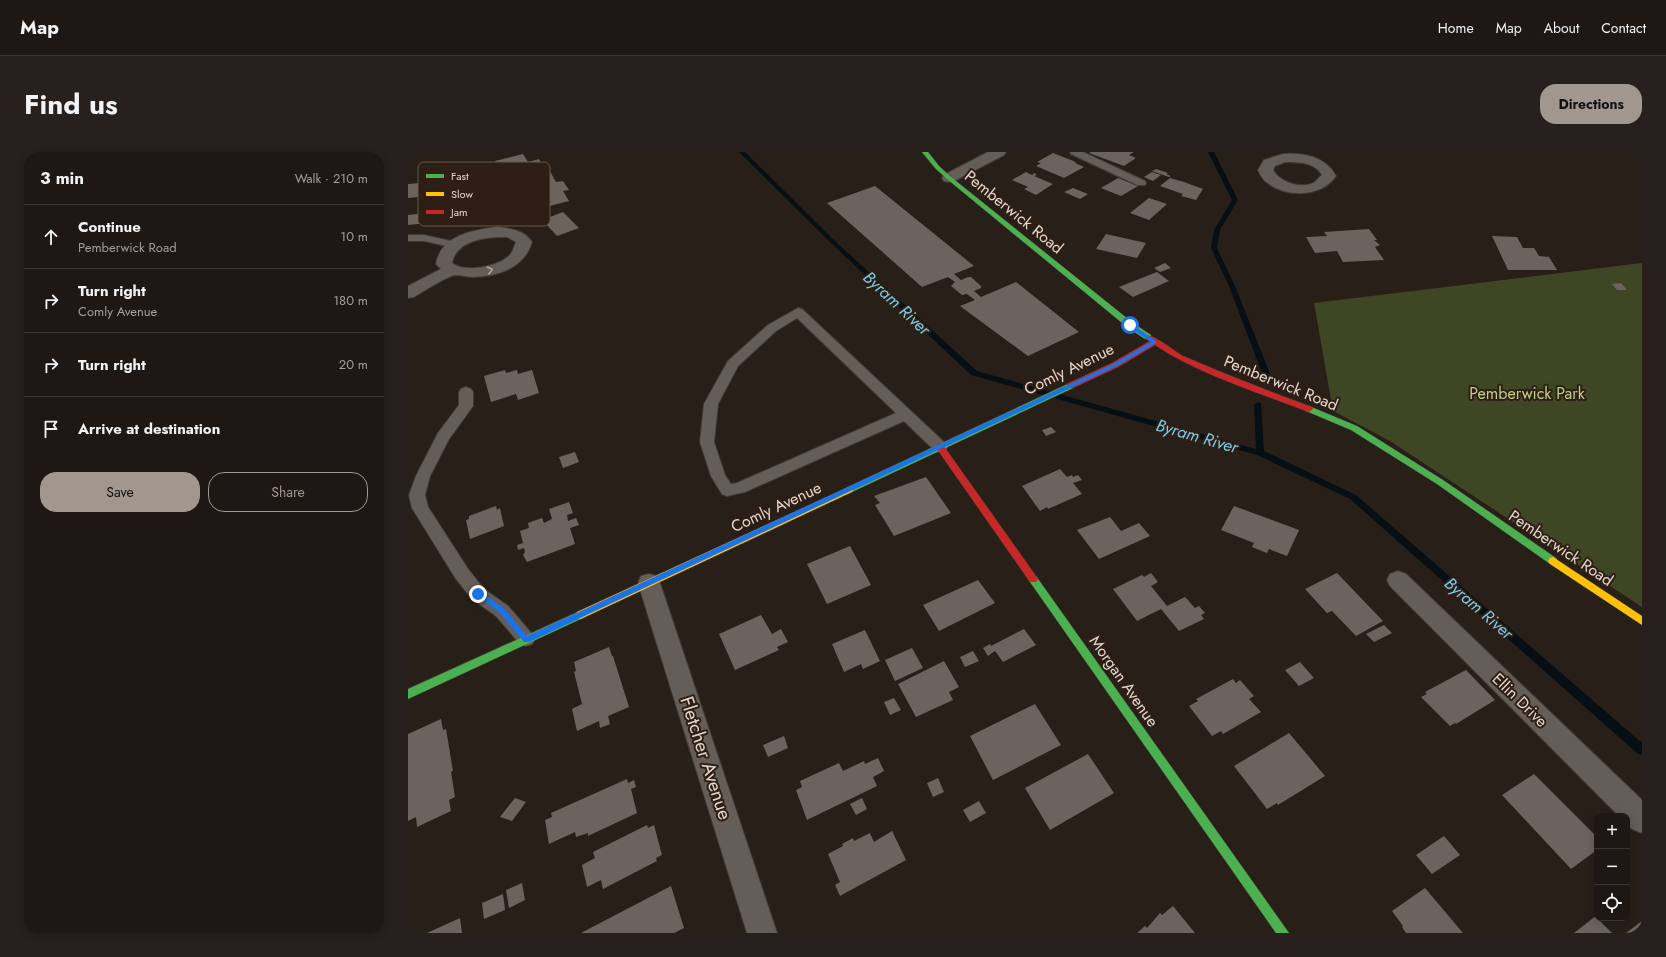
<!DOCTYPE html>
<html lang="en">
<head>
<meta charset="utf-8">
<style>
	body { margin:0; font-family:Jost,sans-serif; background:#27201c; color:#f1f3f6 }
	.controls { position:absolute; right:12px; bottom:12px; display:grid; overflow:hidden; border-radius:8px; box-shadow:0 2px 10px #0003 }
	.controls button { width:36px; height:36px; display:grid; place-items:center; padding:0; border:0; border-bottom:1px solid #3c3633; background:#1f1713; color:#f1f3f6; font:20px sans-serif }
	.stop { position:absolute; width:12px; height:12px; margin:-9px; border:3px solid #1a73e8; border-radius:50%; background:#fff }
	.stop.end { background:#1a73e8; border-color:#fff; box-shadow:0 1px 4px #0008 }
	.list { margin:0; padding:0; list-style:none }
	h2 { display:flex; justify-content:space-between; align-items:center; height:52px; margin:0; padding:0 16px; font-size:17px }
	h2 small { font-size:13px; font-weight:400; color:#a19fa0 }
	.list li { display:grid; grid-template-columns:26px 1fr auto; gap:12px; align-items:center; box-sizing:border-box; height:64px; padding:0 16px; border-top:1px solid #3c3633 }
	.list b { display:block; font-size:15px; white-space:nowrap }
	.list p { margin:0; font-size:13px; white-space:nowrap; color:#a19fa0 }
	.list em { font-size:13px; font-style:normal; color:#a19fa0 }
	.actions { display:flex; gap:8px; padding:12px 16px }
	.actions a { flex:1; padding:9px 0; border:1px solid #a1978f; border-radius:16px; text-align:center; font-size:14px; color:#a1978f }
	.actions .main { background:#a1978f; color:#111 }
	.icon { flex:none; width:22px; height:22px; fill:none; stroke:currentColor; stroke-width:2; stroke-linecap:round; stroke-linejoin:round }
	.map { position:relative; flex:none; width:1234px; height:781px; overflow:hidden; border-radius:16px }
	header { display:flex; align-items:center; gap:24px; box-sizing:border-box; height:56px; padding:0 20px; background:#1f1713; border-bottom:1px solid #3c3633 }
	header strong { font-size:19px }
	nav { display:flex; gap:22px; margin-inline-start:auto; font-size:14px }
	.intro { display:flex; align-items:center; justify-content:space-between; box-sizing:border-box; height:96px; padding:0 24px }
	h1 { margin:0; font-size:28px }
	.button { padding:10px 18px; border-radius:16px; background:#a1978f; color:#111; font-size:14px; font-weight:700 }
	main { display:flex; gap:24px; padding:0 24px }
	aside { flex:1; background:#1f1713; border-radius:16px; box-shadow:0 2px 10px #0003 }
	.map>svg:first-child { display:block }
	.green { fill:#3f4624 }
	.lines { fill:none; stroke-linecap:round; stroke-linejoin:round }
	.stream { fill:#061014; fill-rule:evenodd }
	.building { fill:#6c635f }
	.lane-casing { stroke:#433a36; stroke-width:2 }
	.street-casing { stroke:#433a36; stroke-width:2 }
	.fast-casing { stroke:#433a36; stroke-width:1 }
	.slow-casing { stroke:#433a36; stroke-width:1 }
	.jam-casing { stroke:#433a36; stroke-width:1 }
	.lane { fill:#645d58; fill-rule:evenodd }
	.street { fill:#645d58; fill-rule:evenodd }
	.fast { fill:#4caf50; fill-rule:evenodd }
	.slow { fill:#ffc107; fill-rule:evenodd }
	.jam { fill:#c62828; fill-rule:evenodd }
	.oneway { stroke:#b0a69f }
	.route { fill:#1a73e8 }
	.labels { text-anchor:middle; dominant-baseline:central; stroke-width:4; stroke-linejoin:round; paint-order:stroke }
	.street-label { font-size:16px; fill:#e2d7cf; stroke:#2f1e13 }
	.park-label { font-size:16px; fill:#bdd18c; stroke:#2f1e13 }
	.water-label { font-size:17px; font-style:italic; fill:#76ccea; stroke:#2f1e13 }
	.near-street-label { font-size:19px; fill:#e2d7cf; stroke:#2f1e13 }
	.key { fill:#2f1e13; stroke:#65564b; stroke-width:1 }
	.key-label { font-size:11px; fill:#e2d7cf }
</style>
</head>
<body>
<header>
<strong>Map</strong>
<nav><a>Home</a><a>Map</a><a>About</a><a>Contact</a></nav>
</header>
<div class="intro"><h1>Find us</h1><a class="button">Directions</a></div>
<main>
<aside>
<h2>3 min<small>Walk · 210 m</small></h2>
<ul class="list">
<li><svg class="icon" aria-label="ahead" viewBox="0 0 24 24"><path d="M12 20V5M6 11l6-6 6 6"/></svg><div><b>Continue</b><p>Pemberwick Road</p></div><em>10 m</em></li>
<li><svg class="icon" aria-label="right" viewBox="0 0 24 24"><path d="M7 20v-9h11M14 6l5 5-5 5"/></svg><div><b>Turn right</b><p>Comly Avenue</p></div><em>180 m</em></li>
<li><svg class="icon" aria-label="right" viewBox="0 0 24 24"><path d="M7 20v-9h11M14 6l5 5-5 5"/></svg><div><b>Turn right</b></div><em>20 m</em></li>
<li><svg class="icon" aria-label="arrive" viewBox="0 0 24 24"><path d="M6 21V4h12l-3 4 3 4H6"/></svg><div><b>Arrive at destination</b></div></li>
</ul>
<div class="actions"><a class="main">Save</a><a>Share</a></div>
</aside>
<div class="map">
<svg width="1234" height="781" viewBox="0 0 1234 781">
	<rect width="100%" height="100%" fill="#291f19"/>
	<path class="green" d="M1234,111v344l-252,-166 -57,-30 -19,-108z"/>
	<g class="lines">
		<g class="stream">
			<path d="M331,0h6l91,90 141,129 279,78 -2,-44 4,-3 3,1 3,48 92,44 286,248v12l-4,-1 -288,-255 -93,-44 -286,-80 -139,-131z"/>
			<path d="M800,0h6l24,48 -18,30 -3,18 18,38 38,95 -4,2 -4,-2 -36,-95 -18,-38 3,-18 18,-30z"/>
		</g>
	</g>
	<g class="building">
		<path d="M683,0h43l-5,3 7,3 -12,8 -35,-13z"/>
		<path d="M645,1l23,9 -1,1 9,4 -20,11 -28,-12 5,-3 -4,-1z"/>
		<path d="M115,2l5,8 11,-3 4,8 4,-1 9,16 7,-1 6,9 -6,1 6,10 -31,8 -5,-11 4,-1 -4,-8 -8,2 -9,-17 -3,1 -4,-7 -10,2 -4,-9z"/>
		<path d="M748,17l12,4 -2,1 5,2 -2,1 -17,-6z"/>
		<path d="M618,20l6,3 2,-2 3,2 -3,1 19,8 -17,11 -12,-6 4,-2 -16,-7z"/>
		<path d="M744,20l9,3 -8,6 -9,-4z"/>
		<path d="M710,26l20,8 -17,10 -20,-8z"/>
		<path d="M762,26l14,4 19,7 -7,11 -15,-4 2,-2 -23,-8z"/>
		<path d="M46,28l-7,14 -39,4v-14z"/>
		<path d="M467,34l99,80 -20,8 7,6 7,-3h3l10,9v2l-7,3 7,6 35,-15 63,50 -51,24 -68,-50 15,-6 -8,-6 -5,1 -11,-9 4,-4 -7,-5 -26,10 -95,-84z"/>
		<path d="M665,36l15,6 -8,5 -16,-7z"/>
		<path d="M741,46l18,6 -18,16 -19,-7z"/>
		<path d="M53,57l-4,11 -49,5v-10z"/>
		<path d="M155,60l16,16 -22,8 -15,-16z"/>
		<path d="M961,77l8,11h-3l6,5 -5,2 9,13 -41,2 -6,-11 -22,2 -9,-16 21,-1 -3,-4z"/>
		<path d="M698,82l40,9 -9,15 -41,-9z"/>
		<path d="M1084,84l25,1 6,11h11l5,8 10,1 8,13h-49z"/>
		<path d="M757,111l6,5 -11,4 -6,-4z"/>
		<path d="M749,120l12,9 -36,16 -14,-10z"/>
		<path d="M1213,131l6,7h-10l-5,-6z"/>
		<path d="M97,218l1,3 11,-3 1,4 14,-4 7,23 -21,7 -2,-6 -25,8 -7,-26z"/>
		<path d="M643,275l5,5 -10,4 -4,-6z"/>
		<path d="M167,300l4,10 -16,6 -4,-11z"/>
		<path d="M652,317l7,8 5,-2 1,2 5,-2 4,5 -9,3 9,11 -34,15 -1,-2 -7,4 -18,-25z"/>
		<path d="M518,325l25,36 -57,23 -19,-31 5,-2 -6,-7z"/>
		<path d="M161,350l4,11 -6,2 1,6 8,-3 3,7 -9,3 5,16 -48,18 -4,-7 2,-3 -1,-4 -6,2 -1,-5 6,-2 -3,-12 9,-3 -1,-5 14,-5 2,5 8,-4 -3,-10z"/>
		<path d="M88,354l1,4 3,-2 4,18 -34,13 -4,-19 3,-1v-3z"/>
		<path d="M826,354l65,24 -12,26 -18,-7 -2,4 -15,-6 2,-4 -33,-13z"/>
		<path d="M702,365l11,14 18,-8 11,13 -51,23 -22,-29z"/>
		<path d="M442,394l21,39 -44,19 -20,-40z"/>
		<path d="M743,421l7,9 -7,4 16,20 18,-9 10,11 4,-2 6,7 -4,2 3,4 -25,12 -18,-22 -24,12 -24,-32 29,-14 2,2z"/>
		<path d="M929,421l46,48 -27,15 -24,-25 -5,2 -22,-24z"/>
		<path d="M570,428l17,23 -56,28 -16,-26z"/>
		<path d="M353,463l11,19 9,-5 7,13 -11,5 2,3 -44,20 -16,-36z"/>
		<path d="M976,473l8,8 -18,9 -8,-8z"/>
		<path d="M616,477l12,16 -33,17 -8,-11 -7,5 -5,-8 7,-4 1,2z"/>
		<path d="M457,478l15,31 -17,8 -2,-5 -17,8 -12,-28z"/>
		<path d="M201,495l3,9h1l16,51 -21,9 2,8 -10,4 -1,-7 -22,10 -5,-22 10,-5 -8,-32 2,-1 -2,-9z"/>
		<path d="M504,496l11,20 -28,13 -10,-21z"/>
		<path d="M565,499l6,10 -14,6 -5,-10z"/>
		<path d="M536,509l15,26 -10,5 4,8 -37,17 -18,-33z"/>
		<path d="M892,510l14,16 -15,8 -14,-16z"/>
		<path d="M1058,518l29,30 -39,24 -1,-1 -5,3 -29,-29 6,-3 -2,-2z"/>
		<path d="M825,527l3,4 4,-3 14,16 -5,3 12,13 -38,22 -2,-3 -9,5 -23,-30 9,-5 -2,-2z"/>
		<path d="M486,546l7,12 -11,5 -6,-13z"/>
		<path d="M627,552l26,41 -68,35 -23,-44z"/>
		<path d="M33,567l2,11 3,-1 7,42 -2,1 4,25 -6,3 2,11 -34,16 -1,-10 -8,4v-87z"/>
		<path d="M881,581l36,43 -47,29 -1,-2 -10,6 -33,-43z"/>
		<path d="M376,584l4,12 -20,9 -5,-12z"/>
		<path d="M680,602l26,39 -64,37 -25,-42z"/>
		<path d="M470,606l6,13 -11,6 4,9 -70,34 -11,-30 6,-3 -2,-6 39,-18 4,8 21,-10 1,3z"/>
		<path d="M1126,622l63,63v13l-26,19 -69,-74z"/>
		<path d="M530,626l6,14 -11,5 -6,-14z"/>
		<path d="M219,627l1,4 6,-3 2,7 -5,2 6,24 -49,23v-3l-12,4 -1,-5 -26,12 -4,-24 7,-3 -1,-4z"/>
		<path d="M107,646l11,4 -14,19 -12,-4z"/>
		<path d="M454,646l5,11 -11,6 -6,-11z"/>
		<path d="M571,649l7,12 -16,9 -7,-12z"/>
		<path d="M239,673l1,3 6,-3 8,30 -6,3 1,3 -54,28 -2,-9 -14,7 -5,-22 13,-7 -2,-6z"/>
		<path d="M484,679l14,29 -66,36 -5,-11 5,-3 -12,-28 15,-8 -1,-2 11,-6 1,3 16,-8 4,9z"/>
		<path d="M1036,684l16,19 -28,19 -16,-19z"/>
		<path d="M114,731l3,17 -16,8 -3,-18z"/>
		<path d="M263,734l13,42 -10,5h-93z"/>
		<path d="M1017,736l38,45h-57l-4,-6 1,-1 -11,-15z"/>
		<path d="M95,742l2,16 -21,9 -2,-16z"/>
		<path d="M765,754l22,27h-58l8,-7 2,2 13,-15 2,2z"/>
		<path d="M1189,763v3l15,15h-38z"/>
		<path d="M52,766l2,15h-35z"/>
		<path d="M1234,769v12h-16z"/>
	</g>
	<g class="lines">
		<defs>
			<g id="lane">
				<path d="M662,0h13l62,29 1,2 -1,2h-8l-66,-31z"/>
				<path d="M0,83h16l36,8 2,2 -2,2 -4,1 -32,-7h-16z"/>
				<path d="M390,156l4,1 143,134 2,4 -2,4 -5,1 -5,-1 -31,-30 -159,71 -18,4 -5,-2 -11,-18 -11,-34 4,-38 24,-43 40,-36zM389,166l99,95 -159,70 -6,1 -6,-9 -11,-33 4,-38 20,-38 38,-35z"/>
				<path d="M58,235l5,2 2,3v14l-24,33 -19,37 -5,19 3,12 40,62 16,20 24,17 24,28 3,5 -3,5 -6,2 -6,-2 -24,-28 -24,-17 -16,-20 -44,-71 -3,-13 7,-19 22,-43 21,-28v-13l2,-3z"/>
			</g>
			<g id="street">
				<path d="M580,0h18l-2,3 -50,26 -5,1 -5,-1 -2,-3 2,-3z"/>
				<path d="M875,2c21,-1 42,2 53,22 -15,22 -51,22 -71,5 -3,-3 -5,-7 -7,-11l6,-10zM877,10c13,0 30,0 37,13 -3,2 -5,5 -7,7 -13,8 -36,0 -42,-12l2,-4z"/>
				<path d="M90,75c14,2 26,3 34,15 -8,26 -33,34 -59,35 -6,0 -12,-2 -18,-2 -7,1 -33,17 -41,22l-6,1v-12l33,-17 -5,-5c5,-29 37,-34 62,-37zM90,85h9l9,5c-2,5 -3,10 -7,14 -13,11 -43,17 -57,7 4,-21 29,-25 46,-26z"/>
				<path d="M990,419l8,3 236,226v33l-10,-4 -5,-5v-8h-8l-229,-230 -3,-6 3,-6z"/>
				<path d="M241,422l8,2 3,7 117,350h-30l-109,-350 3,-7z"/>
			</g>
			<g id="fast">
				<path d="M514,0h6l11,14 12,11 182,146 18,12v4h-6l-18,-12 -180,-148 -12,-11z"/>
				<path d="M662,231l3,1v4l-221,104h-6l-1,-2 1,-2z"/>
				<path d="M901,254l48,20 86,54 113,78 2,3 -2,3h-6l-113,-80 -86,-54 -45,-19 -1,-2z"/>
				<path d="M625,423l3,1 253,357h-13l-246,-351 -2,-3 2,-3z"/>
				<path d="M172,459l3,1 2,3 -2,3 -175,81v-10z"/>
			</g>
			<g id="slow">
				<path d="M441,335l4,3 -1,2 -269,126 -3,1 -3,-1 -2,-3 2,-3z"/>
				<path d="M1145,405l89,59v9l-92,-61 -2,-3 2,-3z"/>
			</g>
			<g id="jam">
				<path d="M737,183c9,-1 29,16 38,21 42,18 85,35 129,51l1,2 -4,3 -3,-1c-49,-19 -108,-37 -151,-66l-37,22 -45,21h-6v-4l45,-21 38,-22 -5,-2z"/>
				<path d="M532,292l3,1 93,131 2,3 -2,3h-6l-93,-133 -1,-2 1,-2z"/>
			</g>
		</defs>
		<use href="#lane" class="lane-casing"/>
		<use href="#street" class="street-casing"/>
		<use href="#fast" class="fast-casing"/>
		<use href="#slow" class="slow-casing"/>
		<use href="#jam" class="jam-casing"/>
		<use href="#lane" class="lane"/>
		<use href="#street" class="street"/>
		<use href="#fast" class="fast"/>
		<use href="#slow" class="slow"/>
		<use href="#jam" class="jam"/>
	</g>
	<defs><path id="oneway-chevron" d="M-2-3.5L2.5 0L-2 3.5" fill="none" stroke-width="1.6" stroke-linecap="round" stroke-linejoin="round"/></defs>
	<use class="oneway" href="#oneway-chevron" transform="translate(82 118) rotate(-14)"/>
	<path class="route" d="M722,171l26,18v2l-39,23 -588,276h-5l-24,-29 -25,-19 3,-3 3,1 24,17 22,27 586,-272 38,-22 -23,-16 -1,-1z"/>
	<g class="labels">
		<g class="street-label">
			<text transform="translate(606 60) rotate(39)">Pemberwick Road</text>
			<text transform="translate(661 217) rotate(-26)">Comly Avenue</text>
			<text transform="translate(873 231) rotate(22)">Pemberwick Road</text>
			<text transform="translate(368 355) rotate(-25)">Comly Avenue</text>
			<text transform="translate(1153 396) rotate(34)">Pemberwick Road</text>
			<text transform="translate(716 529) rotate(55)">Morgan Avenue</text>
			<text transform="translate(1112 548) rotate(44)">Ellin Drive</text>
		</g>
		<g class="park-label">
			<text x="1119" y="241">Pemberwick Park</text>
		</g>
		<g class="water-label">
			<text transform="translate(489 151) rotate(43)">Byram River</text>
			<text transform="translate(789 284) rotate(16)">Byram River</text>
			<text transform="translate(1071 456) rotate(41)">Byram River</text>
		</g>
		<g class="near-street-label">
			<text transform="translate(298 606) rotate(72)">Fletcher Avenue</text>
		</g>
	</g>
	<rect x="10" y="10" width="132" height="64" rx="6" class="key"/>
	<rect x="18" y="22" width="18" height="4" fill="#4caf50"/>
	<rect x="18" y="40" width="18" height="4" fill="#ffc107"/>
	<rect x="18" y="58" width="18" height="4" fill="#c62828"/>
	<g class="key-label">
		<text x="43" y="28">Fast</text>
		<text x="43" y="46">Slow</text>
		<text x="43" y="64">Jam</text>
	</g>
</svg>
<div class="controls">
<button>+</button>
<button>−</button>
<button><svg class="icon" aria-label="locate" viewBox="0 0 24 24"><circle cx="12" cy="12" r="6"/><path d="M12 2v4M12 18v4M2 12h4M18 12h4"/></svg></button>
</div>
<div class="stop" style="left:722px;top:173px"></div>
<div class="stop end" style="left:70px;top:442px"></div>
</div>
</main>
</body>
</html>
